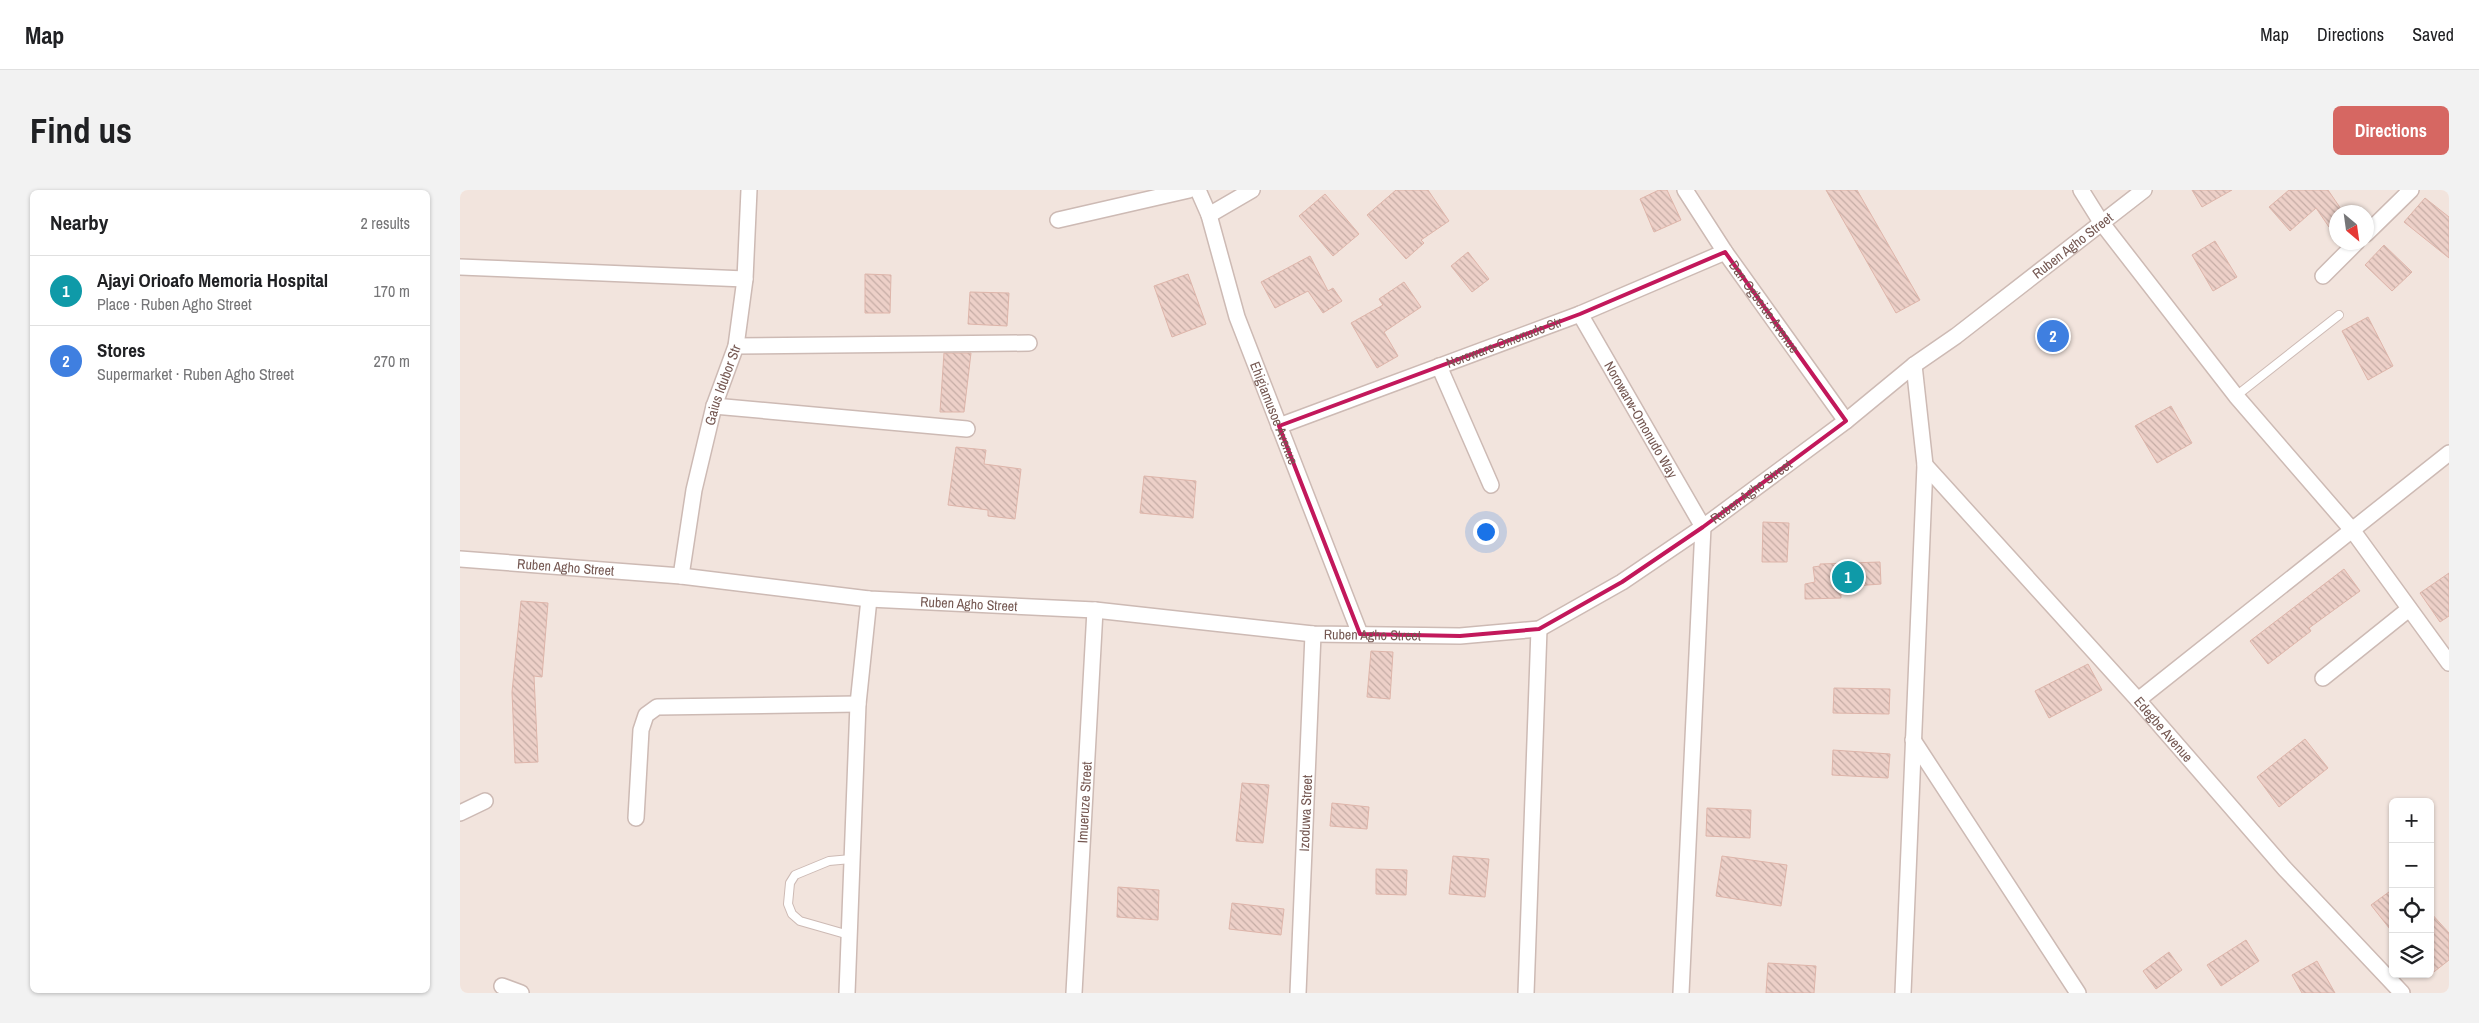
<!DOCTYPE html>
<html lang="en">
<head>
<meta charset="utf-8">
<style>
	body { margin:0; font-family:"Archivo Narrow",sans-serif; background:#f2f2f2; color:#202124 }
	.controls { position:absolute; right:15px; bottom:15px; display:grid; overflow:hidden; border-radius:8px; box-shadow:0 1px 4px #0004 }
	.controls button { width:45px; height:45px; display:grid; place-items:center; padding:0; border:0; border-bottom:1px solid #e0e0e0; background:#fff; color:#202124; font:25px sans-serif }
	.compass { position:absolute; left:1869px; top:15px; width:45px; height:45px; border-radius:50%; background:#fff; box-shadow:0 1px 4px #0004; rotate:151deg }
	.you { position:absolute; left:1025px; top:341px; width:18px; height:18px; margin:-12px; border:4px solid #fff; border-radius:50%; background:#1a73e8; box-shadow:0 0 0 8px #1a73e833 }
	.badge { display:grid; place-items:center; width:32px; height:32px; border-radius:50%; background:#d66762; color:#fff; font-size:16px; font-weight:700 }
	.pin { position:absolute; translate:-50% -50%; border:2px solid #fff; box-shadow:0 1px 5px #0006 }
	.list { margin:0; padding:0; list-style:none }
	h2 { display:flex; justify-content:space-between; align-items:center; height:65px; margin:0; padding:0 20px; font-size:21px }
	h2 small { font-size:16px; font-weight:400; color:#757577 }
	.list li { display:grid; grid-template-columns:32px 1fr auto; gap:15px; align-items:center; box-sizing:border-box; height:70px; padding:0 20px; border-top:1px solid #e0e0e0 }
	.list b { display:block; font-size:19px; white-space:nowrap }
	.list p { margin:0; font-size:16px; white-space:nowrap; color:#757577 }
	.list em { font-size:16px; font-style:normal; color:#757577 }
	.icon { flex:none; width:28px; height:28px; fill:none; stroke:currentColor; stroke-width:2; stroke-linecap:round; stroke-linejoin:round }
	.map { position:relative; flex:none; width:1989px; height:803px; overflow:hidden; border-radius:8px }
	header { display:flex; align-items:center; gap:30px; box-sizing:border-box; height:70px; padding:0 25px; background:#fff; border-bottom:1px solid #e0e0e0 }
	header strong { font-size:24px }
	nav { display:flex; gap:28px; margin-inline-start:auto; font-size:18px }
	.intro { display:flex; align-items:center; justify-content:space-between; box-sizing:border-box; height:120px; padding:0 30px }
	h1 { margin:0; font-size:35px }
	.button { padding:12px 22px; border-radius:8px; background:#d66762; color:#fff; font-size:18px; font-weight:700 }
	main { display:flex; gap:30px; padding:0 30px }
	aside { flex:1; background:#fff; border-radius:8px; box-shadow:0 1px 4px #0004 }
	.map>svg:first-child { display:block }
	.residential { fill:#f2e4dd; fill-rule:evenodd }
	.building { fill:url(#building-back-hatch); stroke:#deb5aa }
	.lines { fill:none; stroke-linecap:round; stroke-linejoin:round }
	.service-casing { stroke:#cdbab4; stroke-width:10 }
	.minor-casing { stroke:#cdbab4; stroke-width:18 }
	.service { stroke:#fff; stroke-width:8 }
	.minor { stroke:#fff; stroke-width:15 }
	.marked { fill:none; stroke:#c2185b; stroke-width:4; stroke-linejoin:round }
	.labels { text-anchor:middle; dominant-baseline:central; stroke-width:5; stroke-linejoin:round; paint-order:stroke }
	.street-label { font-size:14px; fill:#755852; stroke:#fef8f4 }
</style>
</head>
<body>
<header>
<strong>Map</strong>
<nav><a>Map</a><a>Directions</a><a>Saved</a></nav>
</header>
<div class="intro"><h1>Find us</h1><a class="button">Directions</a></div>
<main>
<aside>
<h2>Nearby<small>2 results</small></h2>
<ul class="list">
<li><span class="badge" style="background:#0f9aa8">1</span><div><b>Ajayi Orioafo Memoria Hospital</b><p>Place · Ruben Agho Street</p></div><em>170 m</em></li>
<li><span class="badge" style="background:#3f7fe0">2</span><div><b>Stores</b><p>Supermarket · Ruben Agho Street</p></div><em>270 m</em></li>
</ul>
</aside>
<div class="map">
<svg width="1989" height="803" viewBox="0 0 1989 803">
	<defs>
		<pattern id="building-back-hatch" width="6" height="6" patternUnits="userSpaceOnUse" patternTransform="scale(1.25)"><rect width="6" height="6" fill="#edd0c8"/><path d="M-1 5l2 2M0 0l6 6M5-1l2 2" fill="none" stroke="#c5aca5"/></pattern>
	</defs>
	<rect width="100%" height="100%" fill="#fbf3ee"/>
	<path class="residential" d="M0,0h1989v803h-1989zM1876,22h30v30h-30zM1933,612h37v172h-37z"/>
	<g class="building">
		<path d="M936,0h32l21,31 -28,19 3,3 -18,16 -39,-44z"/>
		<path d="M1199,0h8l14,30 -27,12 -14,-33z"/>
		<path d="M1366,0h31l63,110 -24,13z"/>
		<path d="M1732,0h40l-30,17z"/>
		<path d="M1829,0h39l15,22h-7v10l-7,5 -13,-19 -26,23 -21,-24z"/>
		<path d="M865,4l34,40 -26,22 -34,-40z"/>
		<path d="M1965,8l24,19v41l-45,-36z"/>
		<path d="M1755,51l22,36 -24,14 -21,-36z"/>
		<path d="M1924,55l28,27 -20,19 -27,-26z"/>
		<path d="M1008,62l21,27 -17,13 -21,-26z"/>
		<path d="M850,66l18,35 5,-3 9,13 -19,12 -15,-22 -33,17 -14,-26z"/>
		<path d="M405,84l26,1 -1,38h-25z"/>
		<path d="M728,84l18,50 -34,13 -18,-51z"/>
		<path d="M944,92l17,25 -37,25 14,24 -21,12 -26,-45 32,-18 -4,-6z"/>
		<path d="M510,102l39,1 -2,33 -39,-2z"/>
		<path d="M1908,127l25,49 -25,14 -26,-49z"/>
		<path d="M484,163h27l-7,59h-24z"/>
		<path d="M1711,216l21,37 -35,20 -22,-37z"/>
		<path d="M496,257l30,3 -2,14 37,5 -6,50 -27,-3v-6l-40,-5z"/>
		<path d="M684,286l52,5 -3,37 -53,-5z"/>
		<path d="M1303,332l26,1 -2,39h-25z"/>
		<path d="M1420,372l1,22 -40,3v11l-36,1v-15l10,-2 -2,-15 7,-1v-2z"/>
		<path d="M1884,379l16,22 -51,37 2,3 -43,33 -18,-23z"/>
		<path d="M1989,383v43l-9,6 -20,-29z"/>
		<path d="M61,411l27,2 -6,74 -8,-1 4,86 -23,1 -3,-71z"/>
		<path d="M911,461l22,1 -3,47 -23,-2z"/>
		<path d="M1628,474l14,26 -53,28 -14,-27z"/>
		<path d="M1374,498l56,1 -1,25 -56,-1z"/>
		<path d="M1845,549l23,29 -49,39 -22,-30z"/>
		<path d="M1373,560l57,4 -2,24 -56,-3z"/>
		<path d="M782,593l27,2 -6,58 -27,-2z"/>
		<path d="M872,613l37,4 -2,22 -37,-3z"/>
		<path d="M1247,618l44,2 -1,28 -44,-2z"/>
		<path d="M993,666l36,3 -4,38 -36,-3z"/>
		<path d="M1262,666l65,9 -6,41 -65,-10z"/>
		<path d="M916,679l31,1 -1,25 -30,-1z"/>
		<path d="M658,697l41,3 -1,30 -41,-3z"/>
		<path d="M1933,699v44l-22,-28z"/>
		<path d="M772,713l52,6 -3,26 -52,-6z"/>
		<path d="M1970,722l19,21v27l-19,15z"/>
		<path d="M1786,750l13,21 -38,25 -14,-21z"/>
		<path d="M1709,762l13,18 -26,19 -13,-18z"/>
		<path d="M1857,771l18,32h-33l-10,-18z"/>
		<path d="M1308,773l48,3 -2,27h-48z"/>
	</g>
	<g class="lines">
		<defs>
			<g id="service">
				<path d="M1776,206l103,-81"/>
				<path d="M389,745l-49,-14 -8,-7 -4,-10 2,-21 5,-8 34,-14 22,-2"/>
			</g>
			<g id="minor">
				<path id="s1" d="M738,0l11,25 28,102 123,317"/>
				<path id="s2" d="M1225,0l40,62 121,169"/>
				<path d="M1621,0l20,32 135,174 117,135 96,132"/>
				<path d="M749,25l43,-25"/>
				<path d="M598,30l131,-30"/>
				<path d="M1906,44l45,-44"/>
				<path d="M0,77l285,12"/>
				<path d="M1863,86l34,-34"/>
				<path id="s3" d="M1120,124l123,213 -22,466"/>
				<path d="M276,156l293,-3"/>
				<path d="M979,176l52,119"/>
				<path d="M254,216l253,23"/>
				<path id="s4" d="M819,236l301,-112 145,-62"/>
				<path id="s5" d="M1465,275l213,235 147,169 117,124"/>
				<path id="s6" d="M0,369l221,17 188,23 226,11 218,24 147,2 79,-7 83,-47 81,-55 143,-106 68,-56 42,-29 188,-146"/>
				<path id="s7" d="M221,386l13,-86 20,-84 22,-60 9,-67 4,-89"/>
				<path d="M1863,488l86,-69"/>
				<path d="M1678,510l311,-247"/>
				<path d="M1453,550l165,253"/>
				<path d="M0,623l25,-12"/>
				<path d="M176,628l5,-88 5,-15 11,-8 201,-3"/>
				<path d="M42,796l19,7"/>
				<path d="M387,803l11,-289 11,-105"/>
				<path id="s8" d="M614,803l21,-383"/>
				<path id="s9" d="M838,803l15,-359"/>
				<path d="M1066,803l13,-364"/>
				<path d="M1443,803l22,-528 -11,-100"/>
			</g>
		</defs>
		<use href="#service" class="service-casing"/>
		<use href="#minor" class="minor-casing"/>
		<use href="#service" class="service"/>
		<use href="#minor" class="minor"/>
	</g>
	<path class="marked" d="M1265,62l121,169 -143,106 -81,55 -83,47 -79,7 -100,-2 -81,-208 301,-112z"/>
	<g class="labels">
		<g class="street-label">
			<text stroke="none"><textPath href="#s6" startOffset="1741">Ruben Agho Street</textPath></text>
			<text stroke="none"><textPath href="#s2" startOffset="141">Dan Ogbeide Avenue</textPath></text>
			<text stroke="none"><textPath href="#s4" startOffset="240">Noroware-Omonudo Str</textPath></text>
			<text stroke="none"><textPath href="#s7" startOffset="196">Gaius Idubor Str</textPath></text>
			<text stroke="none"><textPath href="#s1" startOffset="236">Ehigiamusoe Avenue</textPath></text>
			<text stroke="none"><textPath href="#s3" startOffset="122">Norowarw-Omonudo Way</textPath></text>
			<text stroke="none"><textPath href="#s6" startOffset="1336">Ruben Agho Street</textPath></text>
			<text stroke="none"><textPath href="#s6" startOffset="106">Ruben Agho Street</textPath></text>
			<text stroke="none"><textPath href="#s6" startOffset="511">Ruben Agho Street</textPath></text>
			<text stroke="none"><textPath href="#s6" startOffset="916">Ruben Agho Street</textPath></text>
			<text stroke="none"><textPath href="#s5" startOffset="356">Edegbe Avenue</textPath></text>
			<text stroke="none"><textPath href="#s8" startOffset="191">Imueruze Street</textPath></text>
			<text stroke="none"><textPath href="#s9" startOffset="180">Izoduwa Street</textPath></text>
		</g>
	</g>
</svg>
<div class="controls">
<button>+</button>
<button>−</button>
<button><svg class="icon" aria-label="locate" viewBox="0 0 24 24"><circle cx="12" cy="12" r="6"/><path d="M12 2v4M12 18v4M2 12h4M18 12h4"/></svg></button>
<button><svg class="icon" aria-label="layers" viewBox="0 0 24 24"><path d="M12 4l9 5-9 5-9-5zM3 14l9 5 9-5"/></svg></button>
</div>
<svg class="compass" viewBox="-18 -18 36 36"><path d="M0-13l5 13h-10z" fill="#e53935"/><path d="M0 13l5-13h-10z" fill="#757577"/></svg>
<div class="you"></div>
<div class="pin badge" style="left:1388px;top:387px;background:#0f9aa8">1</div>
<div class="pin badge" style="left:1593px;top:146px;background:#3f7fe0">2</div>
</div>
</main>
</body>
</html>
